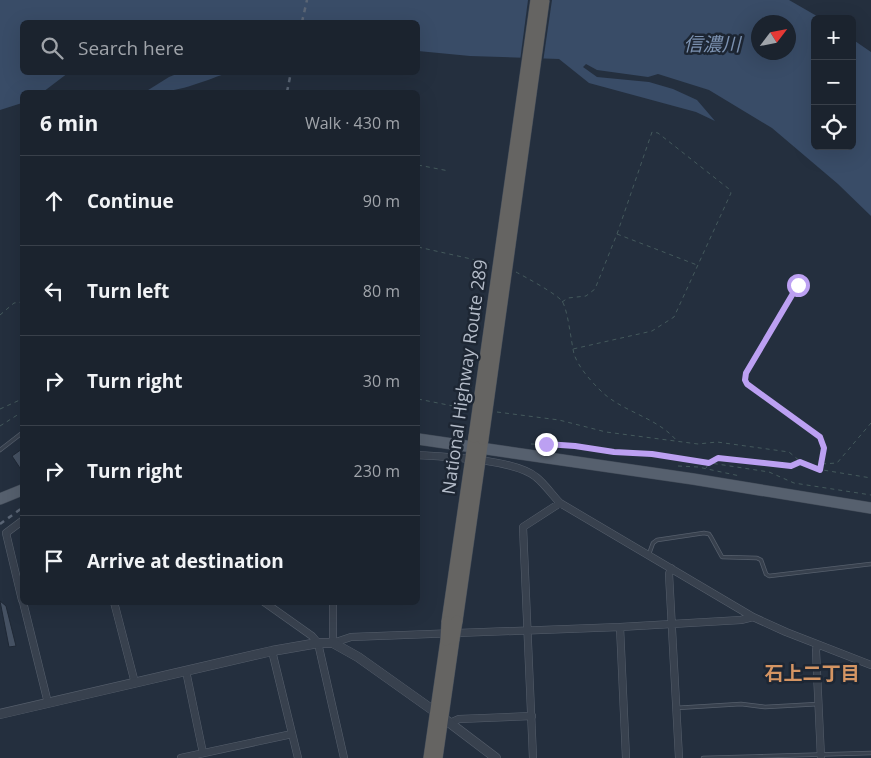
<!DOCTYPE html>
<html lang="en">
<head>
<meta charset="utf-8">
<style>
	:root { --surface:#1b232e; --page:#282f3a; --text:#f1f3f6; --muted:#a0a4aa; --line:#39404a }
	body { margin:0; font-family:"Open Sans","Noto Sans JP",sans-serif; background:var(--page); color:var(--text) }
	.controls { position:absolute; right:15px; top:15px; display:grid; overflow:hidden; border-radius:8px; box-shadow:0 5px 20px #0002 }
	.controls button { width:45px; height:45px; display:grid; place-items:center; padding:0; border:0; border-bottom:1px solid var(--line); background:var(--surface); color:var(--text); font:25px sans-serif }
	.compass { position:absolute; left:751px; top:15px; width:45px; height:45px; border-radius:50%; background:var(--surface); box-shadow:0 5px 20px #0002; rotate:58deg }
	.stop { position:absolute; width:15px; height:15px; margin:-11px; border:4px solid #bca0f2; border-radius:50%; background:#fff }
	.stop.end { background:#bca0f2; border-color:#fff; box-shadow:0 1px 5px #0008 }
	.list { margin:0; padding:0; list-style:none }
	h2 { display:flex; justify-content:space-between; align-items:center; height:65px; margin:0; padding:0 20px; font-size:21px }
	h2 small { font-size:16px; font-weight:400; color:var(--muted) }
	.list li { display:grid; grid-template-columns:32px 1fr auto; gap:15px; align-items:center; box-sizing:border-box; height:90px; padding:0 20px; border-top:1px solid var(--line) }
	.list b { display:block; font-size:19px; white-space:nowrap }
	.list em { font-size:16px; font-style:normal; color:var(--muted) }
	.icon { flex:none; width:28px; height:28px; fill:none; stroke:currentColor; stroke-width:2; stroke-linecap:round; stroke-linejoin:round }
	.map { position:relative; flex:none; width:871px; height:758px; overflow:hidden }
	.search { position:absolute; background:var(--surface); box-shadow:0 5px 20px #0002; left:20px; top:20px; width:400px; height:55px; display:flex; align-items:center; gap:12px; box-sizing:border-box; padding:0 18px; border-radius:8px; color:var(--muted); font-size:19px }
	.panel { position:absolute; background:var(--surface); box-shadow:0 5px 20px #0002; left:20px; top:90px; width:400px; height:515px; border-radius:8px }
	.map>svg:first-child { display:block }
</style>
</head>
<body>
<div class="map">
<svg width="871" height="758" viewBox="0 0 871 758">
	<rect width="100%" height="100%" fill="#242f3e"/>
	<path fill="#394c67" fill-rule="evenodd" d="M0 0H789L822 19H815V146H852V39L871 52V216L838 184 772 128 709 90 658 74 648 77 597 70 586 64 583 67 597 77 649 82 673 89 697 100 715 121 696 112 589 83 559 59 470 56 418 51V22H22V72L68 73 43 92H22V103L0 110ZM758 22H788V52H758Z
		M179 73V72L227 73C196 84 178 93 145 92L169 77Z"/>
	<path fill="#242f3e" d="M528 0H552L543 62 520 61Z"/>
	<path fill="#455162" stroke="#1f2835" d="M22 449V471L12 456Z
		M0 601 6 606 16 646 9 647Z"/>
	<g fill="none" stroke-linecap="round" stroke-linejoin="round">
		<g stroke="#565f6c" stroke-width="4.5">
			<path id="service" d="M0 450 22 433
				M649 554 653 543 657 540 704 533 709 534 711 537 722 557 757 558 761 560 766 574 769 576 871 564
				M676 708 741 704 765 707 819 704
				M703 758 871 753"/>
		</g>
		<g stroke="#565f6c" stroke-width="8">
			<path id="minor" d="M418 455C446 457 514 459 536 477 545 484 552 495 560 503L753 617 786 632 871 665
				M22 521 6 533 22 600
				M671 568 669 574 679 758
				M23 602 48 703
				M114 602 135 683
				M264 602 312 636 318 643 344 758
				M333 602V643L351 637 620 627 741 620 753 617
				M620 627 626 758
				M817 645 816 651 821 758
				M272 651 298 758
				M186 671 203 753
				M450 723 459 719 532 716
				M181 758 292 734
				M533 758 523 527 560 503"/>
		</g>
		<g stroke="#565f6c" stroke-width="10">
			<path id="tertiary" d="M0 714 272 651 318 643H333L358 657 434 711 496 758"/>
		</g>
		<g stroke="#414a57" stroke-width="12">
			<path id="primary" d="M418 439 693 479 871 508
				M0 499 22 490"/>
		</g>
		<g stroke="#434c59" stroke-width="12">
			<path id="trunk" d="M457 621 483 439
				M447 622 474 437
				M429 758 446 640
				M437 758 454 639"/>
		</g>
		<path stroke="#44595c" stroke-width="1" stroke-dasharray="4 4" stroke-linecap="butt" d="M418 165 449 171
			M617 234 697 265
			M418 247 489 263
			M516 272C527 278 555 293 562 301 568 310 571 341 574 354 578 366 589 379 598 388 620 412 656 416 677 441
			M798 285 746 373 745 380 747 384 820 437 824 448 820 469
			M562 302 568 298 586 296 595 289 617 234 652 132 658 133 729 189 731 193 674 317 652 331 573 349
			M0 315 14 303 22 302
			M418 399 468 409
			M0 409 22 399
			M497 412 559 420 606 432 698 444 717 442 789 452 801 462 817 469 871 478
			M0 426 22 412
			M531 444 575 446 614 452 652 454 769 472 794 483 871 495
			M822 464 837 463 871 423
			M678 466 698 467 740 476
			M706 468 709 463 718 458 791 465 800 462"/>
		<use href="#service" stroke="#38414e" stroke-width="3"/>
		<use href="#minor" stroke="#38414e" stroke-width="7"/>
		<use href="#tertiary" stroke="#38414e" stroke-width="9"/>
		<use href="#primary" stroke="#56606e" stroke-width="11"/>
		<use href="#trunk" stroke="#656462" stroke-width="11"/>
		<path stroke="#5a6575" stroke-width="2.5" stroke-dasharray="5 5" stroke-linecap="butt" d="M302 22 307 0
			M287 92 291 72
			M0 524 22 508"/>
		<g stroke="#434c59" stroke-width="12" stroke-linecap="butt">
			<path id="trunk-bridge" d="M474 437 536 0
				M483 439 544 0
				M454 639 457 621
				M446 640 447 622"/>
		</g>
		<use href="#trunk-bridge" stroke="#656462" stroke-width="11"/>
	</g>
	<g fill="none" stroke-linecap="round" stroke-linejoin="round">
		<path stroke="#bca0f2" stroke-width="6" d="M546 444 575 446 614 452 652 454 709 463 718 458 791 466 800 462 820 470 824 448 820 437 747 384 745 380 746 373 798 285"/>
	</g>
	<g text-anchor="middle" stroke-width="5" stroke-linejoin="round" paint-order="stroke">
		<g font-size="18" fill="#b4bcc9" stroke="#1d2633">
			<text transform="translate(465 377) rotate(-82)" y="6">National Highway Route 289</text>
		</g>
		<g font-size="19" font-style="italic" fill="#7c92b1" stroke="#1d2633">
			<text x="712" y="51">信濃川</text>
		</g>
		<g font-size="19" font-weight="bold" fill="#d59563" stroke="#1d2633">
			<text x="812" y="680">石上二丁目</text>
		</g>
	</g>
</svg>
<div class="controls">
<button>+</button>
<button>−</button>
<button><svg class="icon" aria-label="locate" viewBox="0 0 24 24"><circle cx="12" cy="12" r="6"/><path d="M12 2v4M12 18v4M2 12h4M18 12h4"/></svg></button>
</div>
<svg class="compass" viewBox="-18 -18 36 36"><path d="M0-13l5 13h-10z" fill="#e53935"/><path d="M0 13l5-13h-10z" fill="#a0a4aa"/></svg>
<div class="stop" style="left:798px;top:285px"></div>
<div class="stop end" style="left:546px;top:444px"></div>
<div class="search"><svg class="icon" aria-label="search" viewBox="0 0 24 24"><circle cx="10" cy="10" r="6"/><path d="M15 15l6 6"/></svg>Search here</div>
<section class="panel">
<h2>6 min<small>Walk · 430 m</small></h2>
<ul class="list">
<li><svg class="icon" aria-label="ahead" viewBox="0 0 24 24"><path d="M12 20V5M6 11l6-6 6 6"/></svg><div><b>Continue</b></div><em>90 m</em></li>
<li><svg class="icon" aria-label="left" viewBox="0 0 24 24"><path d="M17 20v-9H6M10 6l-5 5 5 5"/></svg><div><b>Turn left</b></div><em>80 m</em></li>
<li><svg class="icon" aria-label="right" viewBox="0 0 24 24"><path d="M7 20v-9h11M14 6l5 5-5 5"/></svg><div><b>Turn right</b></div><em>30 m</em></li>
<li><svg class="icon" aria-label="right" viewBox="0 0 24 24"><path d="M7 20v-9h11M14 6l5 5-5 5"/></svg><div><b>Turn right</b></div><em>230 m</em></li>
<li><svg class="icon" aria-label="arrive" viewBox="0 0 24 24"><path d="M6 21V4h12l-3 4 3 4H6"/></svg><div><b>Arrive at destination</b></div></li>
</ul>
</section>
</div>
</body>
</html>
